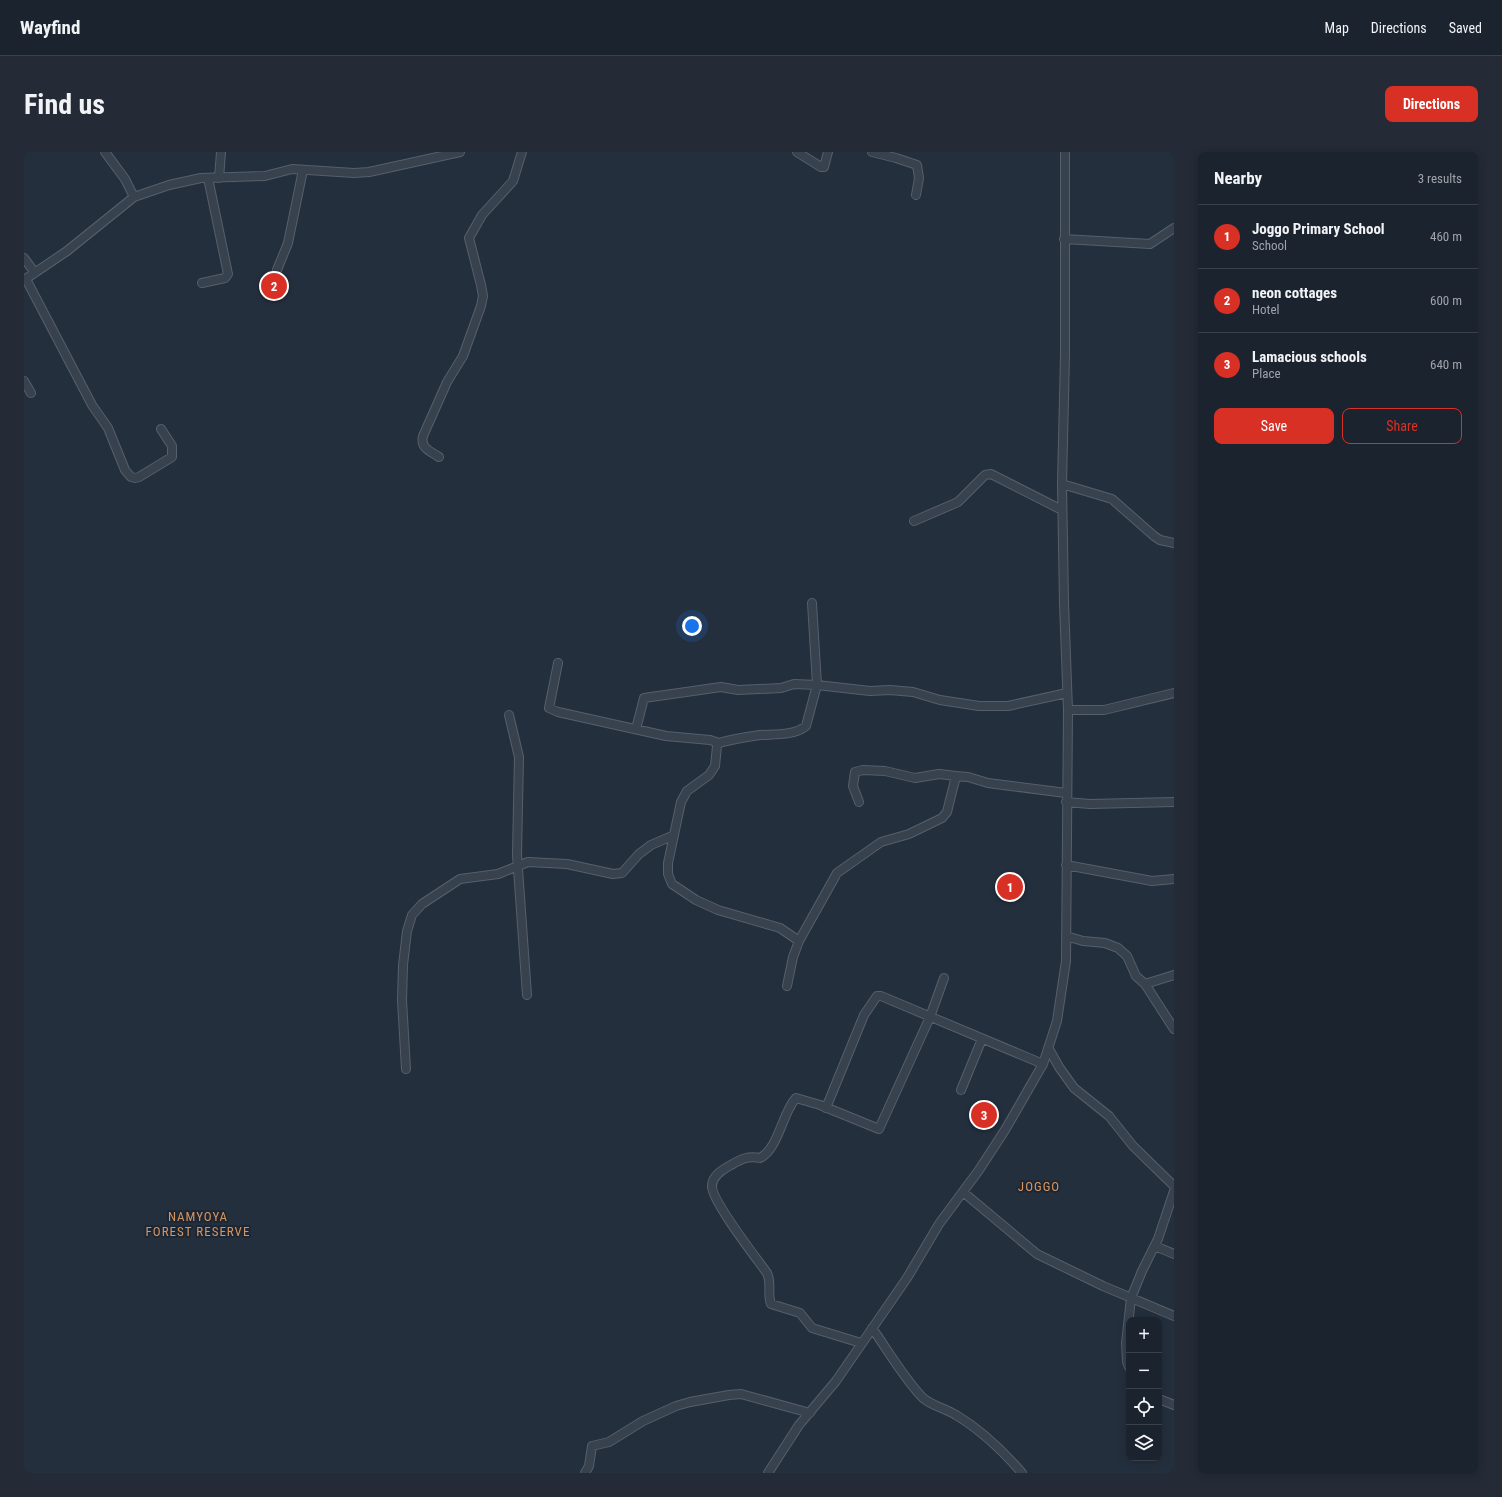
<!DOCTYPE html>
<html lang="en">
<head>
<meta charset="utf-8">
<style>
	:root { --surface:#1b232e; --page:#242b36; --text:#f1f3f6; --muted:#a0a4aa; --line:#39404a; --accent:#d93025 }
	body { margin:0; font-family:"Roboto Condensed",sans-serif; background:var(--page); color:var(--text) }
	.controls { position:absolute; right:12px; bottom:12px; display:grid; overflow:hidden; border-radius:8px; box-shadow:0 2px 10px #0003 }
	.controls button { width:36px; height:36px; display:grid; place-items:center; padding:0; border:0; border-bottom:1px solid var(--line); background:var(--surface); color:var(--text); font:20px sans-serif }
	.you { position:absolute; left:668px; top:474px; width:14px; height:14px; margin:-10px; border:3px solid #fff; border-radius:50%; background:#1a73e8; box-shadow:0 0 0 6px #1a73e833 }
	.badge { display:grid; place-items:center; width:26px; height:26px; border-radius:50%; background:var(--accent); color:#fff; font-size:13px; font-weight:700 }
	.pin { position:absolute; translate:-50% -50%; border:2px solid #fff; box-shadow:0 1px 4px #0006 }
	.list { margin:0; padding:0; list-style:none }
	h2 { display:flex; justify-content:space-between; align-items:center; height:52px; margin:0; padding:0 16px; font-size:17px }
	h2 small { font-size:13px; font-weight:400; color:var(--muted) }
	.list li { display:grid; grid-template-columns:26px 1fr auto; gap:12px; align-items:center; box-sizing:border-box; height:64px; padding:0 16px; border-top:1px solid var(--line) }
	.list b { display:block; font-size:15px; white-space:nowrap }
	.list p { margin:0; font-size:13px; white-space:nowrap; color:var(--muted) }
	.list em { font-size:13px; font-style:normal; color:var(--muted) }
	.actions { display:flex; gap:8px; padding:12px 16px }
	.actions a { flex:1; padding:9px 0; border:1px solid var(--accent); border-radius:8px; text-align:center; font-size:14px; color:var(--accent) }
	.actions .main { background:var(--accent); color:#fff }
	.icon { flex:none; width:22px; height:22px; fill:none; stroke:currentColor; stroke-width:2; stroke-linecap:round; stroke-linejoin:round }
	.map { position:relative; flex:none; width:1150px; height:1321px; overflow:hidden; border-radius:8px }
	header { display:flex; align-items:center; gap:24px; box-sizing:border-box; height:56px; padding:0 20px; background:var(--surface); border-bottom:1px solid var(--line) }
	header strong { font-size:19px }
	nav { display:flex; gap:22px; margin-inline-start:auto; font-size:14px }
	.intro { display:flex; align-items:center; justify-content:space-between; box-sizing:border-box; height:96px; padding:0 24px }
	h1 { margin:0; font-size:28px }
	.button { padding:10px 18px; border-radius:8px; background:var(--accent); color:#fff; font-size:14px; font-weight:700 }
	main { display:flex; gap:24px; padding:0 24px }
	aside { flex:1; background:var(--surface); border-radius:8px; box-shadow:0 2px 10px #0003 }
	.map>svg:first-child { display:block }
</style>
</head>
<body>
<header>
<strong>Wayfind</strong>
<nav><a>Map</a><a>Directions</a><a>Saved</a></nav>
</header>
<div class="intro"><h1>Find us</h1><a class="button">Directions</a></div>
<main>
<div class="map">
<svg width="1150" height="1321" viewBox="0 0 1150 1321">
	<rect width="100%" height="100%" fill="#242f3e"/>
	<g fill="none" stroke-linecap="round" stroke-linejoin="round">
		<g stroke="#565f6c" stroke-width="10">
			<path id="minor" d="M81 0 101 27 110 45
				M773 0 797 15H800L804 0
				M848 0 872 6 893 13 895 26 892 43
				M195 26 197 0
				M1040 87 1126 92 1150 76
				M0 106 11 121
				M253 118 264 91 279 18
				M2 127 68 253 84 276 101 318 107 325 111 326 115 325 148 305V294L137 277
				M0 128 43 99 110 45 145 33 177 26 241 24 268 17 330 21 345 20 436 0
				M178 131 201 126 204 122 184 26
				M0 229 7 241
				M415 305C406 299 396 296 399 284L423 230 439 204 457 154 459 144 457 133 445 86 458 63 489 29 498 0
				M1038 332 1088 347 1130 384 1136 388 1150 391
				M890 369 934 350 961 323 967 322 1038 358
				M534 511 525 556 534 560 642 584 686 588 695 591
				M1044 558H1080L1150 541
				M485 563 495 605 493 703 503 843
				M612 577 620 546 697 535 714 538 757 536 770 532 793 533 788 451
				M835 650 829 634 831 620 839 618 861 619 891 626 915 622 932 624
				M1042 650 1066 652 1150 650
				M1042 713 1128 729 1150 727
				M1042 784 1059 789 1081 791 1094 796 1103 804 1112 824 1121 832 1150 877
				M775 789 756 776 694 758 672 748 648 732 644 722V711L657 650 663 639 685 623 691 614 693 594 695 591C708 587 722 585 736 583 750 582 770 584 782 574L793 533 846 539 866 538 889 540 916 548 955 554H984L1043 541
				M1121 832 1150 823
				M763 834 769 805 775 789 813 721 857 690 885 682 918 666 923 660 932 624 944 625 964 631 1042 641
				M1025 897 1035 915 1050 936 1085 964 1109 994 1150 1034
				M382 917 378 848 379 813 383 779 388 763 398 752 436 727 474 722 504 710 543 712 589 722 598 721 615 702 627 693 648 684
				M937 938 958 887
				M802 956 840 863 853 844H857L1019 912
				M939 1040 1013 1102 1079 1134 1150 1164
				M1131 1094 1150 1102
				M848 1176C863 1197 881 1228 899 1246 908 1254 921 1256 932 1263 957 1278 979 1299 998 1321
				M837 1191 788 1176 776 1161 747 1152C743 1142 748 1131 743 1121 733 1107 687 1048 688 1034 688 1024 698 1018 705 1014 716 1008 723 1003 736 1006 755 996 758 961 772 946L796 953 855 977 906 865 920 826
				M1105 1215 1103 1210 1102 1191 1107 1146 1118 1119 1134 1087 1150 1039
				M1135 1247 1150 1253
				M561 1321 565 1314 568 1294 585 1290 619 1269 652 1254 666 1250 705 1243 717 1242 786 1261
				M744 1321 775 1273 812 1229 883 1126 915 1072 955 1018 981 978 1019 912 1033 869 1042 809 1044 558 1040 451 1038 332 1041 203V0"/>
		</g>
		<use href="#minor" stroke="#38414e" stroke-width="8"/>
	</g>
	<g text-anchor="middle" stroke-width="4" stroke-linejoin="round" paint-order="stroke">
		<g font-size="13" letter-spacing="1" fill="#d59563" stroke="#1d2633">
			<text x="1015" y="1039">JOGGO</text>
			<text x="174" y="1069">NAMYOYA<tspan x="174" dy="15">FOREST RESERVE</tspan></text>
		</g>
	</g>
</svg>
<div class="controls">
<button>+</button>
<button>−</button>
<button><svg class="icon" aria-label="locate" viewBox="0 0 24 24"><circle cx="12" cy="12" r="6"/><path d="M12 2v4M12 18v4M2 12h4M18 12h4"/></svg></button>
<button><svg class="icon" aria-label="layers" viewBox="0 0 24 24"><path d="M12 4l9 5-9 5-9-5zM3 14l9 5 9-5"/></svg></button>
</div>
<div class="you"></div>
<div class="pin badge" style="left:986px;top:735px">1</div>
<div class="pin badge" style="left:250px;top:134px">2</div>
<div class="pin badge" style="left:960px;top:963px">3</div>
</div>
<aside>
<h2>Nearby<small>3 results</small></h2>
<ul class="list">
<li><span class="badge">1</span><div><b>Joggo Primary School</b><p>School</p></div><em>460 m</em></li>
<li><span class="badge">2</span><div><b>neon cottages</b><p>Hotel</p></div><em>600 m</em></li>
<li><span class="badge">3</span><div><b>Lamacious schools</b><p>Place</p></div><em>640 m</em></li>
</ul>
<div class="actions"><a class="main">Save</a><a>Share</a></div>
</aside>
</main>
</body>
</html>
